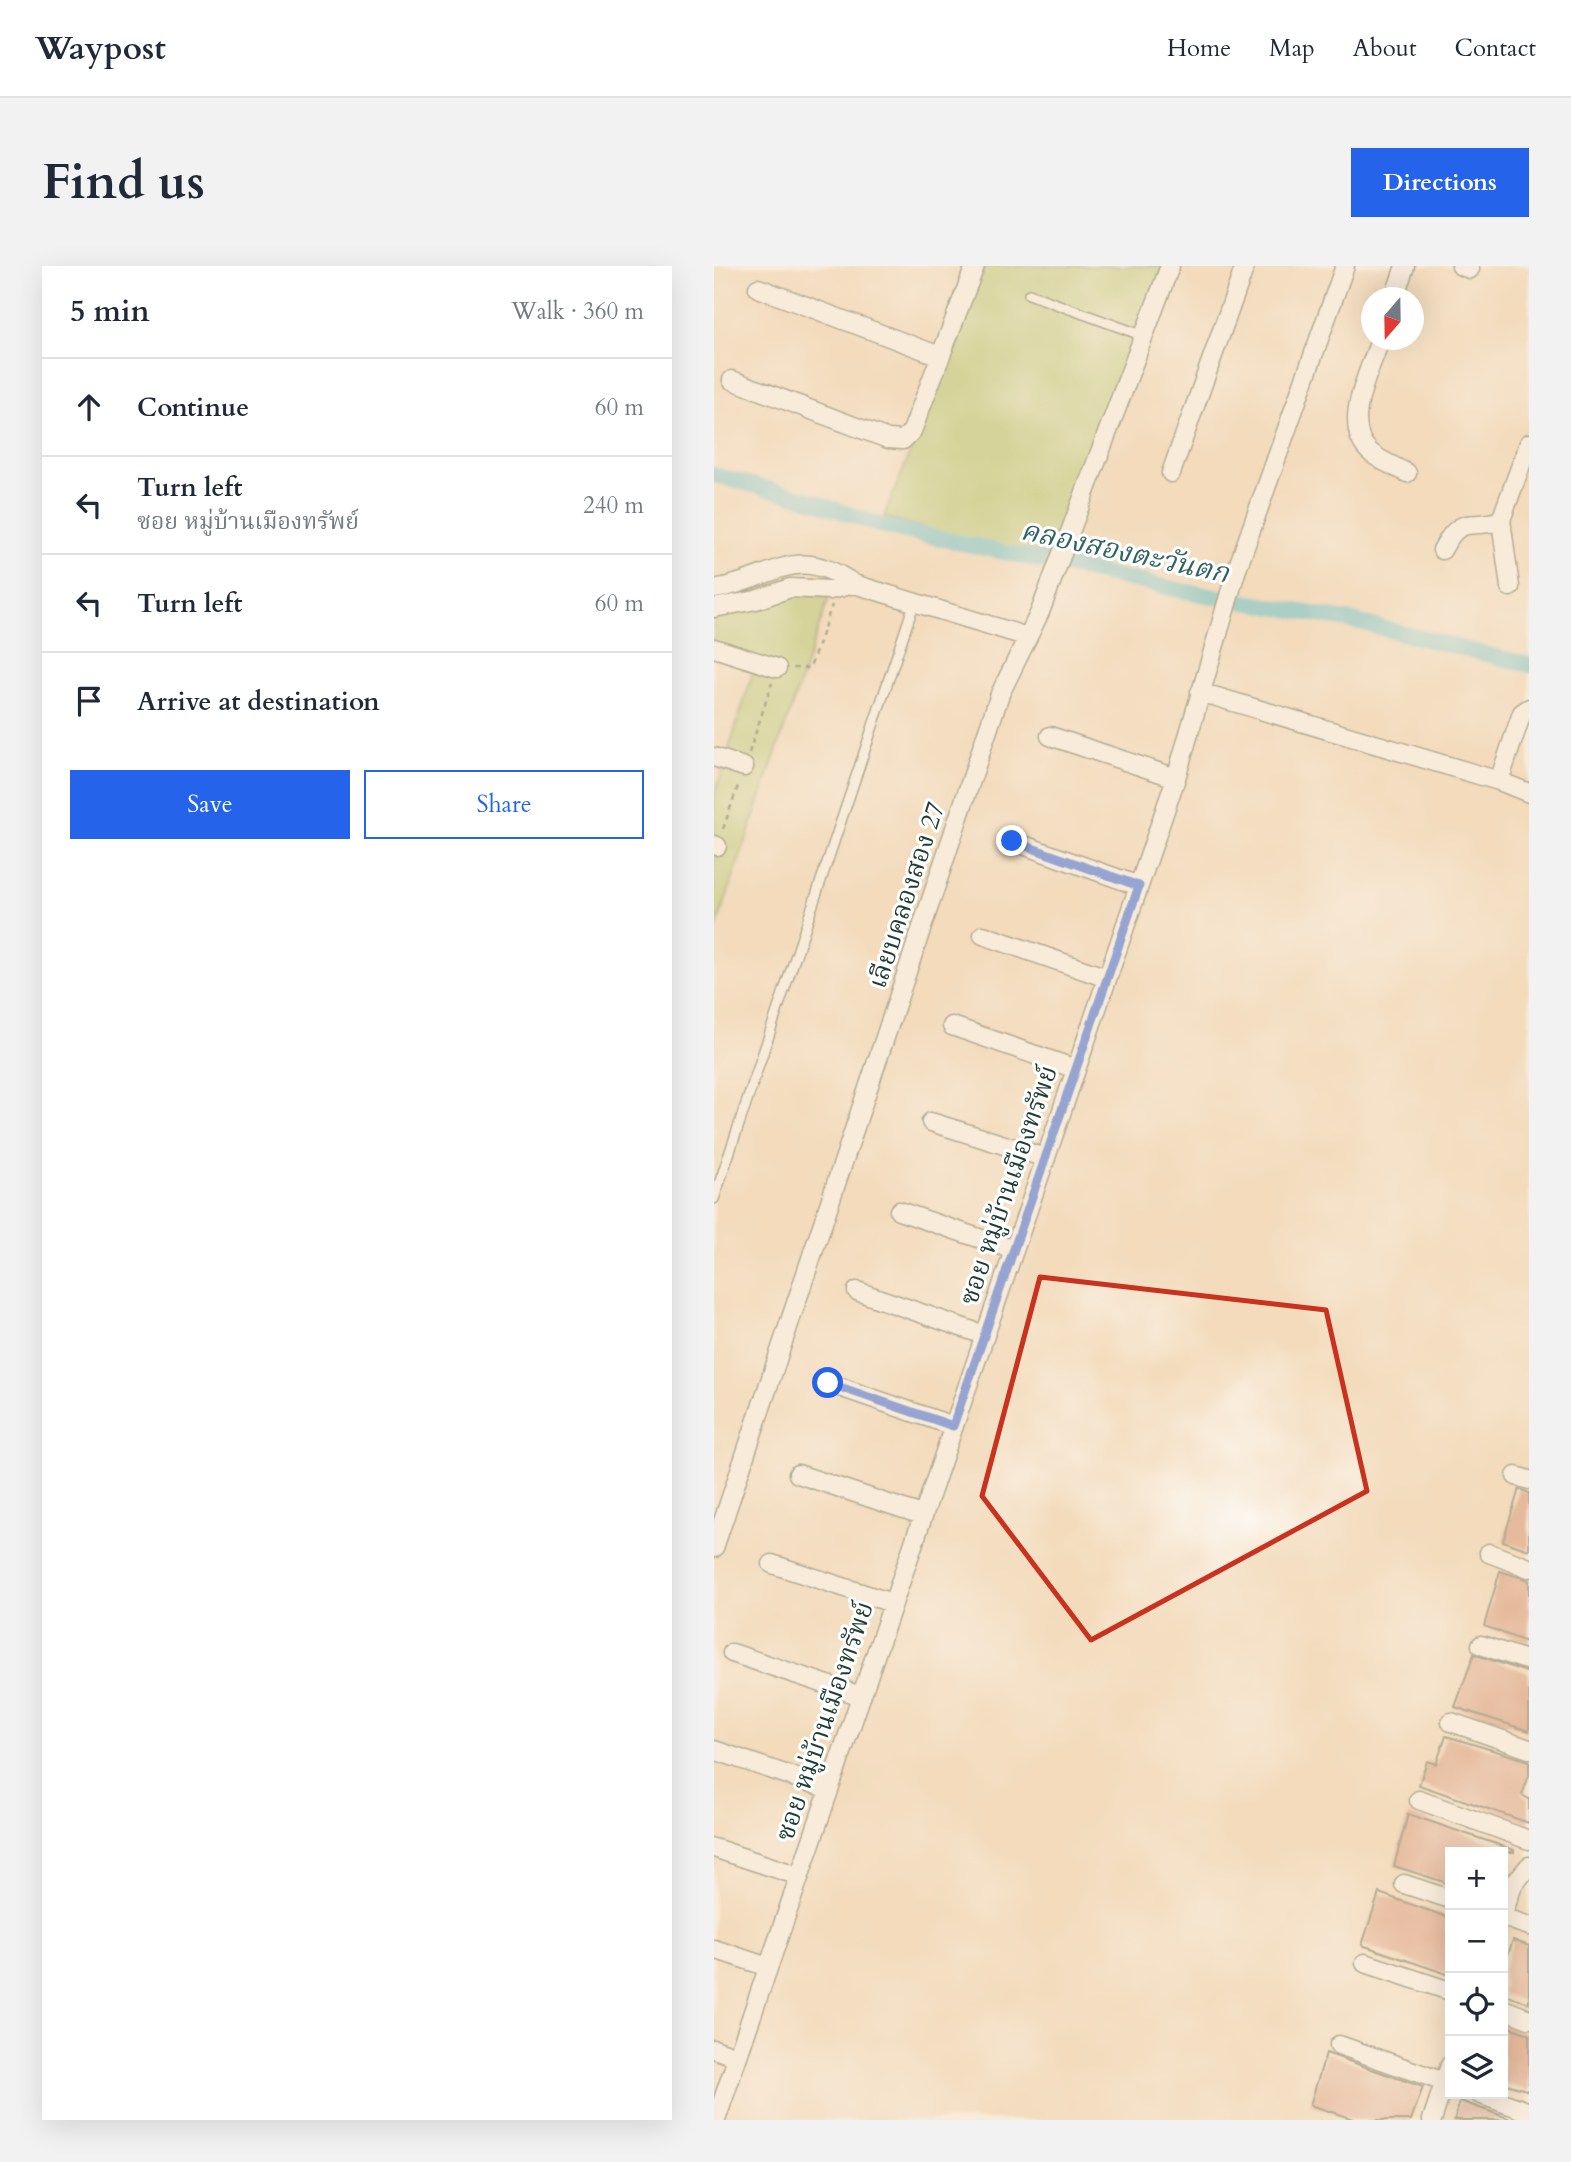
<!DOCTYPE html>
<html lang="en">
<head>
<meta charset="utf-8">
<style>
	:root { --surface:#fff; --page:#f2f2f3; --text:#1f2937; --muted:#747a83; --line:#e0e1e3; --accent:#2563eb }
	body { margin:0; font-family:Cardo,"Noto Serif Thai",serif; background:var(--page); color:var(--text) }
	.controls { position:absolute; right:21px; bottom:21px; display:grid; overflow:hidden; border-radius:0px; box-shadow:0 7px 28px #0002 }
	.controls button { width:63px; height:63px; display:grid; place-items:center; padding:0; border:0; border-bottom:2px solid var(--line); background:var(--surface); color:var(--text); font:35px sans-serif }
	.compass { position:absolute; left:647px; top:21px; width:63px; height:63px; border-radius:50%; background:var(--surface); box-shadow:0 7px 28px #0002; rotate:200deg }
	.stop { position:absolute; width:21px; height:21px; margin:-16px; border:5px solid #2563eb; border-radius:50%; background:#fff }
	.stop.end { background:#2563eb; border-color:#fff; box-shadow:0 2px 7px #0008 }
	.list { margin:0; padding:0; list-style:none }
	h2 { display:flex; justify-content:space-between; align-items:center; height:91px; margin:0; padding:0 28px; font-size:30px }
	h2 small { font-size:23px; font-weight:400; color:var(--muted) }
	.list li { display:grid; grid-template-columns:46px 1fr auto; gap:21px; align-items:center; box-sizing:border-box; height:98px; padding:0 28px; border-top:2px solid var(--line) }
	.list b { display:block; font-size:26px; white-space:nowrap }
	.list p { margin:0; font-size:23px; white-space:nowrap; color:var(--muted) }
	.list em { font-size:23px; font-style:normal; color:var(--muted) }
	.actions { display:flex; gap:14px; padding:21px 28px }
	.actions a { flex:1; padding:16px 0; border:2px solid var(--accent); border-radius:0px; text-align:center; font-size:24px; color:var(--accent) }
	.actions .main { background:var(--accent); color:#fff }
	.icon { flex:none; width:38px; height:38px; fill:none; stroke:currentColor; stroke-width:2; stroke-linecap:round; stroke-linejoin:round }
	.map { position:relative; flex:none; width:815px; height:1854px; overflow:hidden; border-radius:0px }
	header { display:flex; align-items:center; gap:42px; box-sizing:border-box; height:98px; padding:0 35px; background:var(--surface); border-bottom:2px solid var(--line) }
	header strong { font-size:33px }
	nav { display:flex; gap:38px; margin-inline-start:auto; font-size:24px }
	.intro { display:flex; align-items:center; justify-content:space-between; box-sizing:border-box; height:168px; padding:0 42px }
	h1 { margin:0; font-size:49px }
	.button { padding:18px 32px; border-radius:0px; background:var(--accent); color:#fff; font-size:24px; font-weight:700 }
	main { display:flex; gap:42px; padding:0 42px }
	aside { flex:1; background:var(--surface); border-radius:0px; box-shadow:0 7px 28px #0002 }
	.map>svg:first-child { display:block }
</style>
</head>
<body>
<header>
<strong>Waypost</strong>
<nav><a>Home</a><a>Map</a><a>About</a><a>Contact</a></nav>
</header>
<div class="intro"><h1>Find us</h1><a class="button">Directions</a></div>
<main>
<aside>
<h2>5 min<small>Walk · 360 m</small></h2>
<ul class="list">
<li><svg class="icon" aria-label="ahead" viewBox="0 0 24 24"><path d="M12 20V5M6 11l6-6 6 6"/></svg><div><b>Continue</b></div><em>60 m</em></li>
<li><svg class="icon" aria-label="left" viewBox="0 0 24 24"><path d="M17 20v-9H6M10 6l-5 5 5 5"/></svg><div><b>Turn left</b><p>ซอย หมู่บ้านเมืองทรัพย์</p></div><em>240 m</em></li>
<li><svg class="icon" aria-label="left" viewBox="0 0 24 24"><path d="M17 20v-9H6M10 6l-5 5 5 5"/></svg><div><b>Turn left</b></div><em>60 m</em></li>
<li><svg class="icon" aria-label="arrive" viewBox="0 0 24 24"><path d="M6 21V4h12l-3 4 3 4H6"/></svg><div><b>Arrive at destination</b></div></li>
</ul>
<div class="actions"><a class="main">Save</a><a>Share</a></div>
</aside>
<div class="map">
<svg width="815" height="1854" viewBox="0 0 815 1854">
	<rect width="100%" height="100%" fill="#fff"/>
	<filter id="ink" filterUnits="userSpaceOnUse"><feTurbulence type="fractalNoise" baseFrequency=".0143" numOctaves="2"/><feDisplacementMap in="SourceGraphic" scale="14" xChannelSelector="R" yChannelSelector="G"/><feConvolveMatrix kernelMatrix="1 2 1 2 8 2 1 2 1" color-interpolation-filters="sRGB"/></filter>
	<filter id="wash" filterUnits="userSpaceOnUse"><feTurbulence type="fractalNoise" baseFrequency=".00686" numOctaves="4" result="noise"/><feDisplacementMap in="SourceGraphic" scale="28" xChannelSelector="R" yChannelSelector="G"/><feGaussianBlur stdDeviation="1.57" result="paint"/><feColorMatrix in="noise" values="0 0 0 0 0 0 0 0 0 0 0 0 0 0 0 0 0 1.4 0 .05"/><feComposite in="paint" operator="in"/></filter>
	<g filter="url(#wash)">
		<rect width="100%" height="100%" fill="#f3dbbb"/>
		<path fill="#b2cb70" stroke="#688452" stroke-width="2" d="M272 0H448L347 299 170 251Z
			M78 327 115 331 0 668V531L39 406 32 392 0 378V344Z"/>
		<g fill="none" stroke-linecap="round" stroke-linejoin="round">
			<path stroke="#56c0d1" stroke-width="16" d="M0 209 90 232 168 260 470 325 644 356 815 399"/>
		</g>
		<g id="blocks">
			<path fill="#d79378" d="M805 1223 815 1227V1284L789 1275Z
				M786 1305 815 1314V1377L770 1360Z
				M760 1388 815 1407V1465L741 1441Z
				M732 1470 815 1495V1509L808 1529 815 1533V1557L705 1519 713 1495 722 1498Z
				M694 1548 800 1584V1586H736V1618L680 1600Z
				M665 1627 736 1652V1709L648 1679Z
				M799 1674 815 1680V1737L789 1728V1704Z
				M789 1759 815 1768V1825L789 1817Z
				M612 1787 709 1821 697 1854H642L596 1839Z
				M746 1835 794 1852 793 1854H740Z"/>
		</g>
	</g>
	<g filter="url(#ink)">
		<use href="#blocks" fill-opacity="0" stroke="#697463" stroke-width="2"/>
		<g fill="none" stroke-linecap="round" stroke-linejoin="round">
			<g stroke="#697463" stroke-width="12">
				<path id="service" d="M315 28 430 70
					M0 933 201 335"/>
			</g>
			<g stroke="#697463" stroke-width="21">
				<path id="minor" d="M747 0 756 3
					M44 22 226 90
					M680 32 691 0
					M666 74C656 105 626 159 656 186 666 195 682 201 693 207
					M18 114 174 173 189 174 198 165 261 0
					M457 207 531 0
					M787 254 796 321
					M728 284C748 246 756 265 787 254L815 177
					M0 323C60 314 79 276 140 318L314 371
					M0 342 42 334 76 322 116 324 140 318
					M0 382 63 402
					M486 426 785 515 815 527
					M336 470 462 512
					M0 491 30 501
					M785 515 808 447 815 442
					M298 575 425 620
					M0 579 3 580
					M269 669 393 712
					M238 760 362 803
					M217 856 332 892
					M185 945 300 984
					M143 1025 270 1069
					M114 1117 239 1160
					M84 1208 208 1249
					M802 1210 815 1214
					M0 1282 286 428 326 346 456 0
					M775 1287 815 1302
					M58 1298 178 1337
					M767 1379 815 1395
					M18 1387 147 1430
					M737 1456 815 1483
					M0 1484 115 1523
					M705 1534 815 1574
					M0 1582 85 1610
					M690 1618 736 1633
					M789 1648 799 1619 815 1600
					M789 1651 815 1660
					M0 1683 54 1701
					M651 1697 736 1725
					M789 1743 815 1753
					M625 1779 736 1818
					M0 1783 23 1791
					M765 1828 813 1845
					M2 1854 462 512 522 306 631 0
					M718 1854 736 1799"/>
			</g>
			<path stroke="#697463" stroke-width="2.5" stroke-dasharray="5 5" stroke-linecap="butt" d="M79 402H96L118 339
				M35 487 58 417
				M9 563 25 517"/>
			<use href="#service" stroke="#fff" stroke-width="9"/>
			<use href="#minor" stroke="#fff" stroke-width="18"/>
		</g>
	</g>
	<g fill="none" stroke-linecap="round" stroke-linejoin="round" filter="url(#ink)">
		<path stroke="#2563eb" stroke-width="9" d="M114 1117 239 1160 425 620 298 575"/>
	</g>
	<path d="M0 0H815V1854H0ZM326 1011 612 1044 653 1225 377 1374 268 1230Z" fill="#f3dbbb" fill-opacity=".55" fill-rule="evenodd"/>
	<path fill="none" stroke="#c8321e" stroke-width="5" stroke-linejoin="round" d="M326 1011 612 1044 653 1225 377 1374 268 1230Z"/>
	<g text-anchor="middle" stroke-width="6" stroke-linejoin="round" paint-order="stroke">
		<g font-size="26" fill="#1f3d34" stroke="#fff">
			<text transform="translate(192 629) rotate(-72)" y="9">เลียบคลองสอง 27</text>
			<text transform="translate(294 919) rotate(-71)" y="9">ซอย หมู่บ้านเมืองทรัพย์</text>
			<text transform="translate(110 1455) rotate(-71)" y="9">ซอย หมู่บ้านเมืองทรัพย์</text>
		</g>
		<g font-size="28" font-style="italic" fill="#306463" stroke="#fff">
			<text transform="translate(411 285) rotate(12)" y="10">คลองสองตะวันตก</text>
		</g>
	</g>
</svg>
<div class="controls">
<button>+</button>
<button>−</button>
<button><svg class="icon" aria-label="locate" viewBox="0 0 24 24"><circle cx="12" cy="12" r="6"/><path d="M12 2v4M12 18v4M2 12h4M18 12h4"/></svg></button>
<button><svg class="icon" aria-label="layers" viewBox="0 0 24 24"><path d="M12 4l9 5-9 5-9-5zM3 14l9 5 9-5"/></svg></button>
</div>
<svg class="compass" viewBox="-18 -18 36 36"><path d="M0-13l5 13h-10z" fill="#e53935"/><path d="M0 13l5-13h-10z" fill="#747a83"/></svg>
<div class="stop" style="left:114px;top:1117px"></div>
<div class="stop end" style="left:298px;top:575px"></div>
</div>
</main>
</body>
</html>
